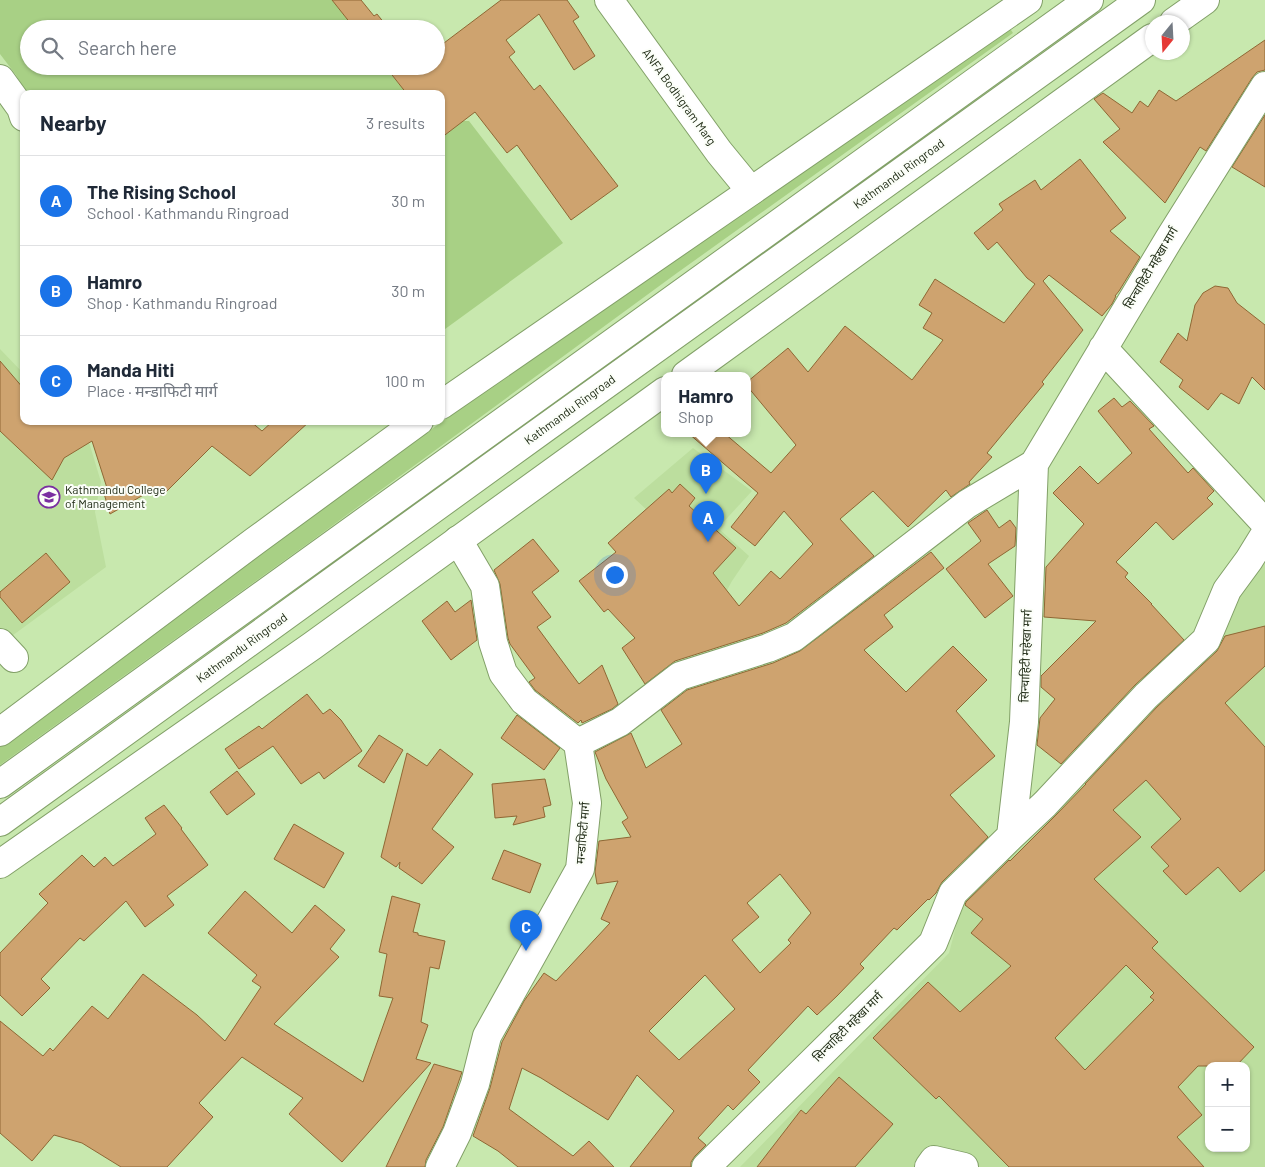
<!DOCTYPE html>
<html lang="en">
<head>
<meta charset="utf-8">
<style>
	:root { --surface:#fff; --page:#f6f6f7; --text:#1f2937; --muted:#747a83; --line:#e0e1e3; --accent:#1a73e8 }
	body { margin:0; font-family:Barlow,"Noto Sans Devanagari",sans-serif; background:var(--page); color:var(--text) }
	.controls { position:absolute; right:15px; bottom:15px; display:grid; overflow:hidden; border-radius:10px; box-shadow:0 1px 4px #0004 }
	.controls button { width:45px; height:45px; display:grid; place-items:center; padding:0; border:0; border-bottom:1px solid var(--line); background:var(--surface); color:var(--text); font:25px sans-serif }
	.compass { position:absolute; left:1145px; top:15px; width:45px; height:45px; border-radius:50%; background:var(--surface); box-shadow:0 1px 4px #0004; rotate:198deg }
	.you { position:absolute; left:614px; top:574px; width:18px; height:18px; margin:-12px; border:4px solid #fff; border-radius:50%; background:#1a73e8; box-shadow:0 0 0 8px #1a73e833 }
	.badge { display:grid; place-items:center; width:32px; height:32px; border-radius:50%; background:var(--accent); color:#fff; font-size:16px; font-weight:700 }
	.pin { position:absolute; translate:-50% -41px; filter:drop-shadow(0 1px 2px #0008) }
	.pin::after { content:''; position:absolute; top:26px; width:18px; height:15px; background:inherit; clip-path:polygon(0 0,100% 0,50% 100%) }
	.popup { position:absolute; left:661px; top:372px; width:90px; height:65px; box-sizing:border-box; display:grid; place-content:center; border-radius:10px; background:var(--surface); filter:drop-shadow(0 1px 4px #0005); font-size:16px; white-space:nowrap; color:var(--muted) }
	.popup b { font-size:19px; color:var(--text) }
	.popup::after { content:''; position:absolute; left:50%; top:100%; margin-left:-10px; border:10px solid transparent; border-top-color:var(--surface) }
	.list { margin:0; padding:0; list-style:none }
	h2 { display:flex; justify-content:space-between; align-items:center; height:65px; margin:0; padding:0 20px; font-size:21px }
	h2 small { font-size:16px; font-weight:400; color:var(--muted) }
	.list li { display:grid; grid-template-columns:32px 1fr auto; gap:15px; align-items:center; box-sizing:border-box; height:90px; padding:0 20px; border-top:1px solid var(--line) }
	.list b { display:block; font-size:19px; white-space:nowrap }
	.list p { margin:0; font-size:16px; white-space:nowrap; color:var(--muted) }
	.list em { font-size:16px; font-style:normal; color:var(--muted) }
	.icon { flex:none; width:28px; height:28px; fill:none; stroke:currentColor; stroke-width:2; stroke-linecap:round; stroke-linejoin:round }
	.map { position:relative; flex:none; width:1265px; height:1167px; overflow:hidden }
	.search { position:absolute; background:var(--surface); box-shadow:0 1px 4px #0004; left:20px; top:20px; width:425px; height:55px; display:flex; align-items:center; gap:12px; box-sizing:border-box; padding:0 18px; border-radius:28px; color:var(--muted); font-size:19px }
	.panel { position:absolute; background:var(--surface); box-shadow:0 1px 4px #0004; left:20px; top:90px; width:425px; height:335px; border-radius:10px }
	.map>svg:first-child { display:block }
</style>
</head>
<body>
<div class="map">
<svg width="1265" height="1167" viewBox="0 0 1265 1167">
	<rect width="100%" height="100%" fill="#c8e8ae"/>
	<path fill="#bcde9e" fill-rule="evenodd" d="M0 349 24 374V421L88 439 101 482 95 512 106 567 5 641 0 635Z
		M693 448 752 491 718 528 749 556 732 581 726 592 702 561 634 498Z
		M1265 544V1167H740L949 953 963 900 1194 672ZM1209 1066H1246V1148H1209Z"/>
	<path fill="#a8d085" d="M0 0H332L355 29H29V66H385L407 94H27L16 75 0 54Z
		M1009 27 1013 33 677 273 310 542 0 765V747L244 565 483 392Z
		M463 121H469L563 243 441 332V136L442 137Z"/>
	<path fill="#cea36f" stroke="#8f6734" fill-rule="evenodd" d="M332 0H361L374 16 377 14 389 29H355Z
		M501 0H567L579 17 573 21 595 56 574 70 539 14 506 40 515 52 509 57 534 90 540 85 618 186 571 220 517 145 507 153 475 112 441 138V94H407L385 66H436V49Z
		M1265 40V70L1257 72 1252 78 1206 151 1200 147 1165 203 1103 142 1120 129 1094 99 1103 93 1132 113 1140 101 1148 107 1159 90 1176 101Z
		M1265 115V187L1232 167Z
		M1080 159 1126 218 1110 231 1140 257 1119 291 1115 296H1116L1112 304 1102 316 1049 275 1043 281 1083 330 1042 382 1044 384 987 453 992 457 969 482 970 484 951 497 946 490 908 527 873 491 840 519 874 556 786 623 763 633 675 661 645 684 622 648 635 638 608 609 604 612 579 581 616 552 608 543 669 489 672 493 680 484 695 498 689 506 736 548 713 573 739 606 771 571 780 579 813 544 784 511 755 546 731 527 758 493 688 433H724L771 473 796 445 747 386V382L788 348 808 372 845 326 912 380 943 340 923 328 932 313 919 305 935 279 1004 323 1035 284 1027 278 997 242 988 250 974 233 1003 210 999 204 1035 180 1041 190Z
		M1215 286 1228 288 1237 303 1265 325V390L1252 377 1239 404 1221 393 1208 410 1179 387 1183 380 1160 362 1178 333 1187 341 1195 305 1203 293Z
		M0 361 24 389V421H250L262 431 273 421H310L250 476 212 446 162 496 154 489 110 514 103 490 107 488 92 441 64 458 52 480 0 431Z
		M1114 398 1122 407 1130 401 1154 426 1149 429 1188 473 1193 468 1214 491 1207 498 1213 504 1173 540 1156 522 1116 562 1128 573 1125 577 1152 604H1151L1184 640 1135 685 1061 764 1037 745 1040 718 1055 699 1041 687V676L1096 621 1044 617 1046 567 1084 524 1053 493 1080 466 1098 484 1132 453 1098 411Z
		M987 510 999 528 1010 520 1016 528 1015 546 988 564 1013 596 985 618 946 569 981 541 968 523Z
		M533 539 559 571 532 592 551 617 537 627 579 684 602 665 618 704 612 709 582 723 581 720 578 723 535 690 529 682 535 678 510 644 508 638 500 584 494 570Z
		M931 552 944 568 884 615 893 627 864 650 906 692 953 646 987 680 956 711 995 756 950 795 988 837 942 882 936 893 929 900 928 899 897 930 894 928 860 964 864 968 837 996 817 1015 808 1006 748 1070 760 1082 733 1110 728 1105 698 1138 706 1145 695 1156 691 1162V1167H630L674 1111 637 1075 608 1120 541 1078 522 1068 509 1109 573 1156 589 1141 614 1167H518L498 1151 473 1136 490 1088 502 1042 524 1001 544 973 556 981 610 923 601 919 618 881 597 884 595 872 599 841 631 837 622 822 628 818 606 779 595 752 631 733 646 768 682 744 661 710 687 690 773 663 800 651ZM780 874 811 913 788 940 791 943 760 973 732 940 759 917 747 903ZM705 975 735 1009 679 1060 649 1031Z
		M46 553 70 582 22 623 0 597V592Z
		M471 600 477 640 451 660 422 621 447 601 455 612Z
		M1265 626V666L1225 703 1265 747V870L1240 892 1218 867 1186 895 1163 871 1169 866 1151 847 1181 819 1146 780 1113 810 1141 837 1094 879 1158 942 1152 948 1254 1047 1236 1066H1198L1178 1087 1202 1115 1177 1137 1204 1167H1009L939 1096 936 1099 873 1038 928 982 960 1012 1011 966 971 933 983 919 965 905 966 902 1009 860 1010 861 1056 815 1086 784H1085L1157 707 1217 651 1225 636ZM1126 965 1154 993 1150 997 1154 1000 1085 1070 1055 1038Z
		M307 694 323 714 330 709 341 720 362 751 324 779 319 772 301 784 273 746 239 769 225 749 259 726 262 729Z
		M517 715 560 748 544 770 501 738Z
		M379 735 403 750 384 783 358 766Z
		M440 749 473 774 432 829 454 847 422 884 399 868 400 862 396 867 381 857 407 753 427 766Z
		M237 771 255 794 227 815 210 792Z
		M545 779 551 805 543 807 545 817 513 825 517 816 495 818 492 784Z
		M164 805 182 828 181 829 208 865 167 896 174 905 145 927 126 901 84 941 80 938 41 979 50 988 22 1016 0 995V953L48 903 39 894 82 855 94 867 105 857 113 866 156 834 145 818Z
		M294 824 344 853 324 888 274 859Z
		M504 850 541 864 530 893 492 879Z
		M245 891 292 933 315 905 345 930 330 949 339 957 274 1024 363 1082 393 998 379 996 387 954 379 952 392 896 420 904 413 932 418 933V935L445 941 439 969 430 967 421 1022 428 1025 416 1059 431 1063 342 1162 289 1114 303 1098 242 1057 199 1103 213 1117 167 1167H121L82 1143 54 1135 32 1161 0 1133V1021L43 1056 50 1048 53 1051 92 1006 108 1019 143 974 197 1015 225 1041 261 987 252 981 257 975 208 933Z
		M434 1064 462 1072 443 1127 426 1160 425 1167H386Z
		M839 1077 893 1124 855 1167H757L801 1110 806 1114Z"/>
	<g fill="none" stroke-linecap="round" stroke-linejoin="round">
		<g stroke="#82a068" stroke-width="30">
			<path id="minor" d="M609 0 719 152 751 191
				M0 79 21 108 24 117
				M1103 348 1265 523
				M0 643 14 658
				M578 743 620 722 680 676 768 648 794 637 967 504 1034 464
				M1011 836 1045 804 1146 696 1206 640 1227 590 1249 560 1265 534
				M440 1167 457 1133 475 1084 487 1036 580 869 587 803 578 743 524 701 503 673 493 642 485 586 458 540
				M706 1167 933 943 953 893 1011 836 1024 722 1034 464 1169 239 1265 86
				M929 1167 934 1160 964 1167"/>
		</g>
		<g stroke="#82a068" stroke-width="30">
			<path id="major" d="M1174 22 1205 0
				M686 375 1152 38
				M441 405 1028 0
				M0 732 255 541 419 421
				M0 864 312 646 665 391"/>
		</g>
		<g stroke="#82a068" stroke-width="30">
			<path id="highway" d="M0 784 1089 0
				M0 822 545 428 1141 0"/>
		</g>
		<use href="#minor" stroke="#fff" stroke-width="28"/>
		<use href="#major" stroke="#fff" stroke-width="28"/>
		<use href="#highway" stroke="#fff" stroke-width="28"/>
	</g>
	<defs>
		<g id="university-ring" transform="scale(1.125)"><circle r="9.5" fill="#fbfef8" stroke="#7a2fa1" stroke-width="1.5"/><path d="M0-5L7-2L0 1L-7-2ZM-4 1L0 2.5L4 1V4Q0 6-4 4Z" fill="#7a2fa1"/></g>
	</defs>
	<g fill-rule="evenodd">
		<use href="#university-ring" x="49" y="497"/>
	</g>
	<g text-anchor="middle" stroke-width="4" stroke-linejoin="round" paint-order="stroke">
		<g font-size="12" fill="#1b2711" stroke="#fbfef8">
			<text transform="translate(679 97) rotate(54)" y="4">ANFA Bodhigram Marg</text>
			<text transform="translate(899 174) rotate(-36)" y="4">Kathmandu Ringroad</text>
			<text transform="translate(1151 268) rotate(-59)" y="4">सिन्चाहिटी महेखा मार्ग</text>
			<text transform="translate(570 410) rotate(-36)" y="4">Kathmandu Ringroad</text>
			<text transform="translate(242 648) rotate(-36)" y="4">Kathmandu Ringroad</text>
			<text transform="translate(1026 656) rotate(-88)" y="4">सिन्चाहिटी महेखा मार्ग</text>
			<text transform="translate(583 833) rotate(-85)" y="4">मन्डाफिटी मार्ग</text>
			<text transform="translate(848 1027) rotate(-45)" y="4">सिन्चाहिटी महेखा मार्ग</text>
		</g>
		<g font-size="12" fill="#1b2711" stroke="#fbfef8" text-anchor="start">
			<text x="65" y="494">Kathmandu College<tspan x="65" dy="14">of Management</tspan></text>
		</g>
	</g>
</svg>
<div class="controls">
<button>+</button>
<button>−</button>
</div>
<svg class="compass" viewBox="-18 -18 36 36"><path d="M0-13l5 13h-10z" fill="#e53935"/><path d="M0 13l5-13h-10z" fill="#747a83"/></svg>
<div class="you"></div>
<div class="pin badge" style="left:708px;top:542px">A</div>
<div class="pin badge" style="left:706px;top:494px">B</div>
<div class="popup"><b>Hamro</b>Shop</div>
<div class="pin badge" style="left:526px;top:951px">C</div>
<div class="search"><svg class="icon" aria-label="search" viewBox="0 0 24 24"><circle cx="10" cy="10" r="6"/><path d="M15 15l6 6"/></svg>Search here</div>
<section class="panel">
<h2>Nearby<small>3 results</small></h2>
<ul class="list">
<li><span class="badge">A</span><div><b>The Rising School</b><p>School · Kathmandu Ringroad</p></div><em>30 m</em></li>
<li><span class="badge">B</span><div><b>Hamro</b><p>Shop · Kathmandu Ringroad</p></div><em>30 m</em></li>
<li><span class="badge">C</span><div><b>Manda Hiti</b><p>Place · मन्डाफिटी मार्ग</p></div><em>100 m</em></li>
</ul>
</section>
</div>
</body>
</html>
